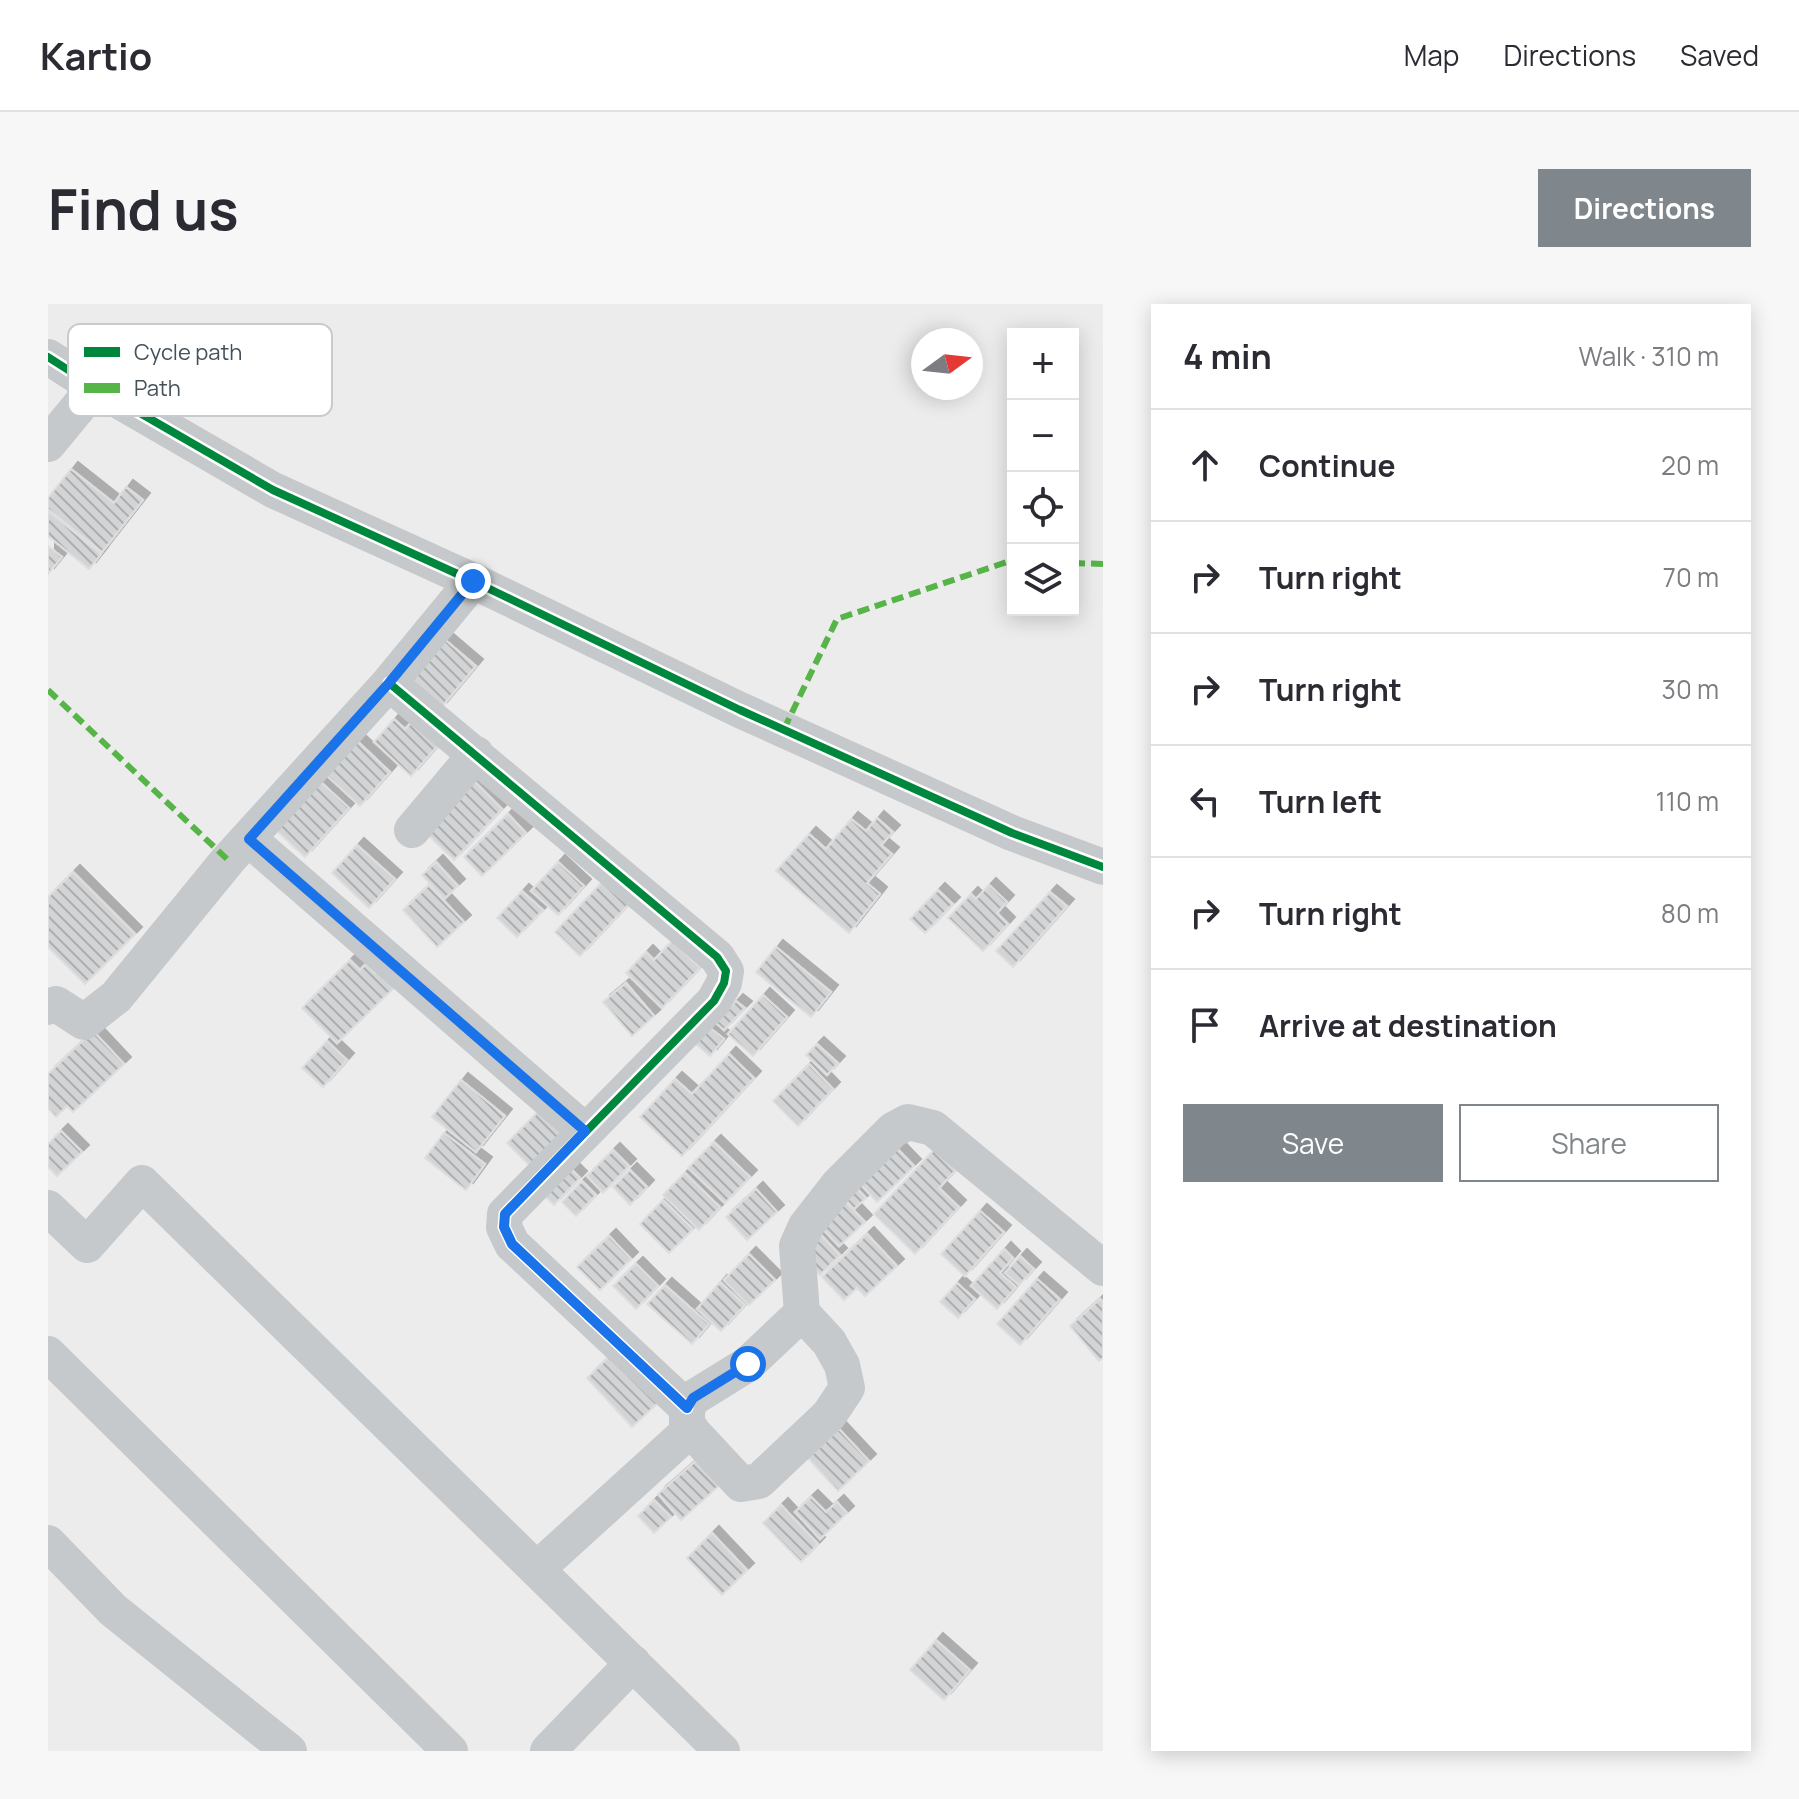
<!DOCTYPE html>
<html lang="en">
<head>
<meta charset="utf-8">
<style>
	:root { --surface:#fff; --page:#f7f7f7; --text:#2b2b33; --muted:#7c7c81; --line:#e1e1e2; --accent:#7f878c }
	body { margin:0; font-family:Manrope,sans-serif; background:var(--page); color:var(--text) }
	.controls { position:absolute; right:24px; top:24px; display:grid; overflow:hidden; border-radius:0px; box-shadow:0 4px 20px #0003 }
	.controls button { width:72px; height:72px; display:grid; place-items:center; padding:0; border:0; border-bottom:2px solid var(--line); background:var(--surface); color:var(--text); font:40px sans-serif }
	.compass { position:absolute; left:863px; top:24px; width:72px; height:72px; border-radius:50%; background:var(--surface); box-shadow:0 4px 20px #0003; rotate:75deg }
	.stop { position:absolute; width:24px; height:24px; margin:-18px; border:6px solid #1a73e8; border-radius:50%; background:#fff }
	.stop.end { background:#1a73e8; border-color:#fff; box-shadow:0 2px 8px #0008 }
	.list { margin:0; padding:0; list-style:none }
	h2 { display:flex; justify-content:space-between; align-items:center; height:104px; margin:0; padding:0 32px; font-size:34px }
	h2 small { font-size:26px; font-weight:400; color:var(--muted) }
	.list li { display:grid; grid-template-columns:52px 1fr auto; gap:24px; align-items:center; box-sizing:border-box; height:112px; padding:0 32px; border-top:2px solid var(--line) }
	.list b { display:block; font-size:30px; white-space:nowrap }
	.list em { font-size:26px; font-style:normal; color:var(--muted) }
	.actions { display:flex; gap:16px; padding:24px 32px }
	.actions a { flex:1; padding:18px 0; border:2px solid var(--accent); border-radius:0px; text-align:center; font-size:28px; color:var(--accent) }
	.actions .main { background:var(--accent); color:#fff }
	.icon { flex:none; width:44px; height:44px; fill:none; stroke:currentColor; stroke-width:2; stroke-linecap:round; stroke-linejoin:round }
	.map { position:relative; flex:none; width:1055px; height:1447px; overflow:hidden; border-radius:0px }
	header { display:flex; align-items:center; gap:48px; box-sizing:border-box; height:112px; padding:0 40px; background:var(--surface); border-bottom:2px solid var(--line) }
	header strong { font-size:38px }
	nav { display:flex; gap:44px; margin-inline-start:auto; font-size:28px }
	.intro { display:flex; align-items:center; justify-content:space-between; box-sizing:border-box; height:192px; padding:0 48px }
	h1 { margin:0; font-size:56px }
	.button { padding:20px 36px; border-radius:0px; background:var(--accent); color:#fff; font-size:28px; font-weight:700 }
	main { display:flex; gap:48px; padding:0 48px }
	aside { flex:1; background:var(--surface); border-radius:0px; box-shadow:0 4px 20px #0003 }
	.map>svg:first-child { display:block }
</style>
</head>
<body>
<header>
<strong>Kartio</strong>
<nav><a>Map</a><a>Directions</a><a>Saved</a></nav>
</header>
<div class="intro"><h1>Find us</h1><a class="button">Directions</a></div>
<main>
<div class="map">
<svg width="1055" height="1447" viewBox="0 0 1055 1447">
	<defs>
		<pattern id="building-back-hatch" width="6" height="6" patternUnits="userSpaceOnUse" patternTransform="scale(2)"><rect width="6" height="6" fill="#d3d4d5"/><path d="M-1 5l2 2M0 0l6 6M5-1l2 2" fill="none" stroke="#adaeb0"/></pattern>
		<filter id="shadow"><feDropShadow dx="7" dy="-7" stdDeviation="0" flood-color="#0004"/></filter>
	</defs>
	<rect width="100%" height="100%" fill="#edecec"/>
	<path fill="url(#building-back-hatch)" stroke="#dededf" stroke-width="2" filter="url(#shadow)" d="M23 165 66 199 78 183 95 196 54 248 0 205V194Z
		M0 207 53 250 41 265 0 232Z
		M0 242 14 253 0 270Z
		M395 334 428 362 392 405 358 377Z
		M346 415 357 425 367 415 392 439 363 472 326 438Z
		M305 433 342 468 312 502 274 467Z
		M264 470 301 504 257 553 220 519Z
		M425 476 454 505 406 556 376 527Z
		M460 510 478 529 434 572 416 553Z
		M829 514 845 528 833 541 844 550 819 579 832 590 801 629 728 567 761 530 778 545 803 515 818 527Z
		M309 541 347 575 321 604 284 569Z
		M388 558 410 582 396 595 374 571Z
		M510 558 536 582 510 611 483 587Z
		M25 568 87 630 37 680 0 643V593Z
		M556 576 581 600 532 652 507 628Z
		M381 581 416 618 389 643 355 606Z
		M941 581 959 598 949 609 960 620 935 647 900 614 923 590 928 595Z
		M890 586 905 600 877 629 862 615Z
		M474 587 495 606 469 633 449 614Z
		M1002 588 1019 602 965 663 948 647Z
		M624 637 652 664 614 704 578 669 598 648 606 656Z
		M728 643 783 688 763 713 708 668Z
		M302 656 312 666 318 660 327 669 336 660 353 677 289 739 254 704Z
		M578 679 606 712 584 732 555 698Z
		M715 691 739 713 705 752 680 730Z
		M688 697 697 704 676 726 668 719Z
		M652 716 676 735 662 752 638 732Z
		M45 727 76 760 25 808 19 802 8 813 0 804V770Z
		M279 737 299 756 275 783 254 764Z
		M769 740 790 759 779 771 758 751Z
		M681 750 706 774 634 852 592 813 627 775 644 790Z
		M761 760 785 785 750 822 725 797Z
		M413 776 457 812 428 848 384 813Z
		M493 805 517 829 483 863 459 839Z
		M13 827 34 848 9 872 0 863V840Z
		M396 829 437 860 418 886 377 854Z
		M841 836 866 862 829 898 805 872Z
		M666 838 702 873 677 899 640 864Z
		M565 846 581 862 555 889 539 872Z
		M886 846 908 866 891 884 911 903 867 950 826 910Z
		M512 854 532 874 506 901 486 881Z
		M582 866 599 883 582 901 565 883Z
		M637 869 672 903 651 926 615 891Z
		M534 877 548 891 528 912 514 898Z
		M803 878 818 894 806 905 791 889Z
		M708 885 729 908 699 936 678 913Z
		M793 893 817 918 791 942 767 917Z
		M615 896 645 925 621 949 592 920Z
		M932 907 956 928 917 972 893 950Z
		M819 930 849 962 817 992 809 984 796 996 774 973Z
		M773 931 792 951 772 971 753 950Z
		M561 932 583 955 552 986 529 963Z
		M956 945 965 954 952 969 968 983 949 1005 923 982Z
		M701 950 727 976 701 1001 676 976Z
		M972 952 986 965 971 981 957 969Z
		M588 960 610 982 588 1005 565 982Z
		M989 975 1012 995 972 1041 949 1020Z
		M672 978 697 1001 673 1027 649 1005Z
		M909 979 927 995 910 1014 892 998Z
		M617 981 661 1020 644 1040 599 1000Z
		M1052 995 1055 998V1054L1051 1057 1022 1022Z
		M566 1048 612 1097 584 1123 539 1074Z
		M791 1125 821 1157 790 1187 760 1154Z
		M650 1155 673 1180 633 1216 610 1190Z
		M763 1193 778 1208 789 1198 799 1209 772 1235 747 1208Z
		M606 1196 623 1213 606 1229 590 1212Z
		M733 1201 770 1240 753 1258 715 1219Z
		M664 1229 699 1266 674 1291 639 1254Z
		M888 1336 922 1366 896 1396 862 1366Z"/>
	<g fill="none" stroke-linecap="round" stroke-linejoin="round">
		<path stroke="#c6c9cb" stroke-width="36" d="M0 53 47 83 225 186 425 277 692 406 964 529 1055 563
			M0 140 47 83
			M341 379 669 653 678 667 676 679 666 697 457 910 456 923 464 940 639 1104
			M364 526 428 450
			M201 535 537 827
			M0 703 8 700 36 718 68 693 180 556 341 379 425 277
			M0 904 39 941 94 879 674 1447
			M754 1009 700 1060 645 1094 639 1104V1122L693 1180 711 1177 781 1111 799 1084 794 1061 781 1038 754 1009 749 942 758 922 790 881 845 826 860 818 885 824 1055 964
			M0 1050 402 1447
			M0 1239 65 1306 241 1447
			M489 1265 643 1125
			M500 1447 585 1359"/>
		<path stroke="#57b448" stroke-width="6" stroke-dasharray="12 6" stroke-linecap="butt" d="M1025 259 1055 260
			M0 386 180 556
			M736 425 789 315 965 256"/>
		<g stroke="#fff" stroke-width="13">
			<path id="cycleway" d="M0 53 47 83 225 186 425 277 692 406 964 529 1055 563
				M341 379 669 653 678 667 676 679 666 697 457 910 456 923 464 940 639 1104"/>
		</g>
		<use href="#cycleway" stroke="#00873e" stroke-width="8"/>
	</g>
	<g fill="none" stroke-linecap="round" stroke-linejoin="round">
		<path stroke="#1a73e8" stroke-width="10" d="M425 277 341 379 201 535 537 827 457 910 456 923 464 940 639 1104 645 1094 700 1060"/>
	</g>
	<rect x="20" y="20" width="264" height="92" rx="12" fill="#fff" stroke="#c7cbcd" stroke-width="2"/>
	<rect x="36" y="43" width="36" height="10" fill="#00873e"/>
	<rect x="36" y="79" width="36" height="10" fill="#57b448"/>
	<g font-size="22" fill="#445159">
		<text x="86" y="56">Cycle path</text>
		<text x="86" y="92">Path</text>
	</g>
</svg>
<div class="controls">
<button>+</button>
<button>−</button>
<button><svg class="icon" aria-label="locate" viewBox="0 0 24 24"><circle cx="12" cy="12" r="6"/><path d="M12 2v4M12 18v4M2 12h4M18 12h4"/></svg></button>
<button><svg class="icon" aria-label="layers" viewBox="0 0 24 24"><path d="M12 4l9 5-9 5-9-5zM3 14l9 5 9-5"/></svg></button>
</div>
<svg class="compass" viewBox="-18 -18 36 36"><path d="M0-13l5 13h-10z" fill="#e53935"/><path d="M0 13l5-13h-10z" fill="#7c7c81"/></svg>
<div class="stop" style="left:700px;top:1060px"></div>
<div class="stop end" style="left:425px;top:277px"></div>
</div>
<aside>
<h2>4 min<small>Walk · 310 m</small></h2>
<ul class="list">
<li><svg class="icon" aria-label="ahead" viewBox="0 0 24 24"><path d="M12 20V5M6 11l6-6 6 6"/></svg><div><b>Continue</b></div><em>20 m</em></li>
<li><svg class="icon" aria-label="right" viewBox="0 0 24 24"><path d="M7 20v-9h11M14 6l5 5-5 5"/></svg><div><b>Turn right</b></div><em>70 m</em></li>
<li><svg class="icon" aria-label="right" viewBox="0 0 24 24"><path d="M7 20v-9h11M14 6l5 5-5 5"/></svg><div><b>Turn right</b></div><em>30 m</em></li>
<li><svg class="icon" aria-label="left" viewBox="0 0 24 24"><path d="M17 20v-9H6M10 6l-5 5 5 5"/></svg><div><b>Turn left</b></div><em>110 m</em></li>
<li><svg class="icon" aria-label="right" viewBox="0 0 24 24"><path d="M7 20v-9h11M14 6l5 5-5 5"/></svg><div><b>Turn right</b></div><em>80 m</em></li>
<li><svg class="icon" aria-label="arrive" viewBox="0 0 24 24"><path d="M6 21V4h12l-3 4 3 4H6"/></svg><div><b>Arrive at destination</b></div></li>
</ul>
<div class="actions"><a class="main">Save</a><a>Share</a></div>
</aside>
</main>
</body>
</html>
